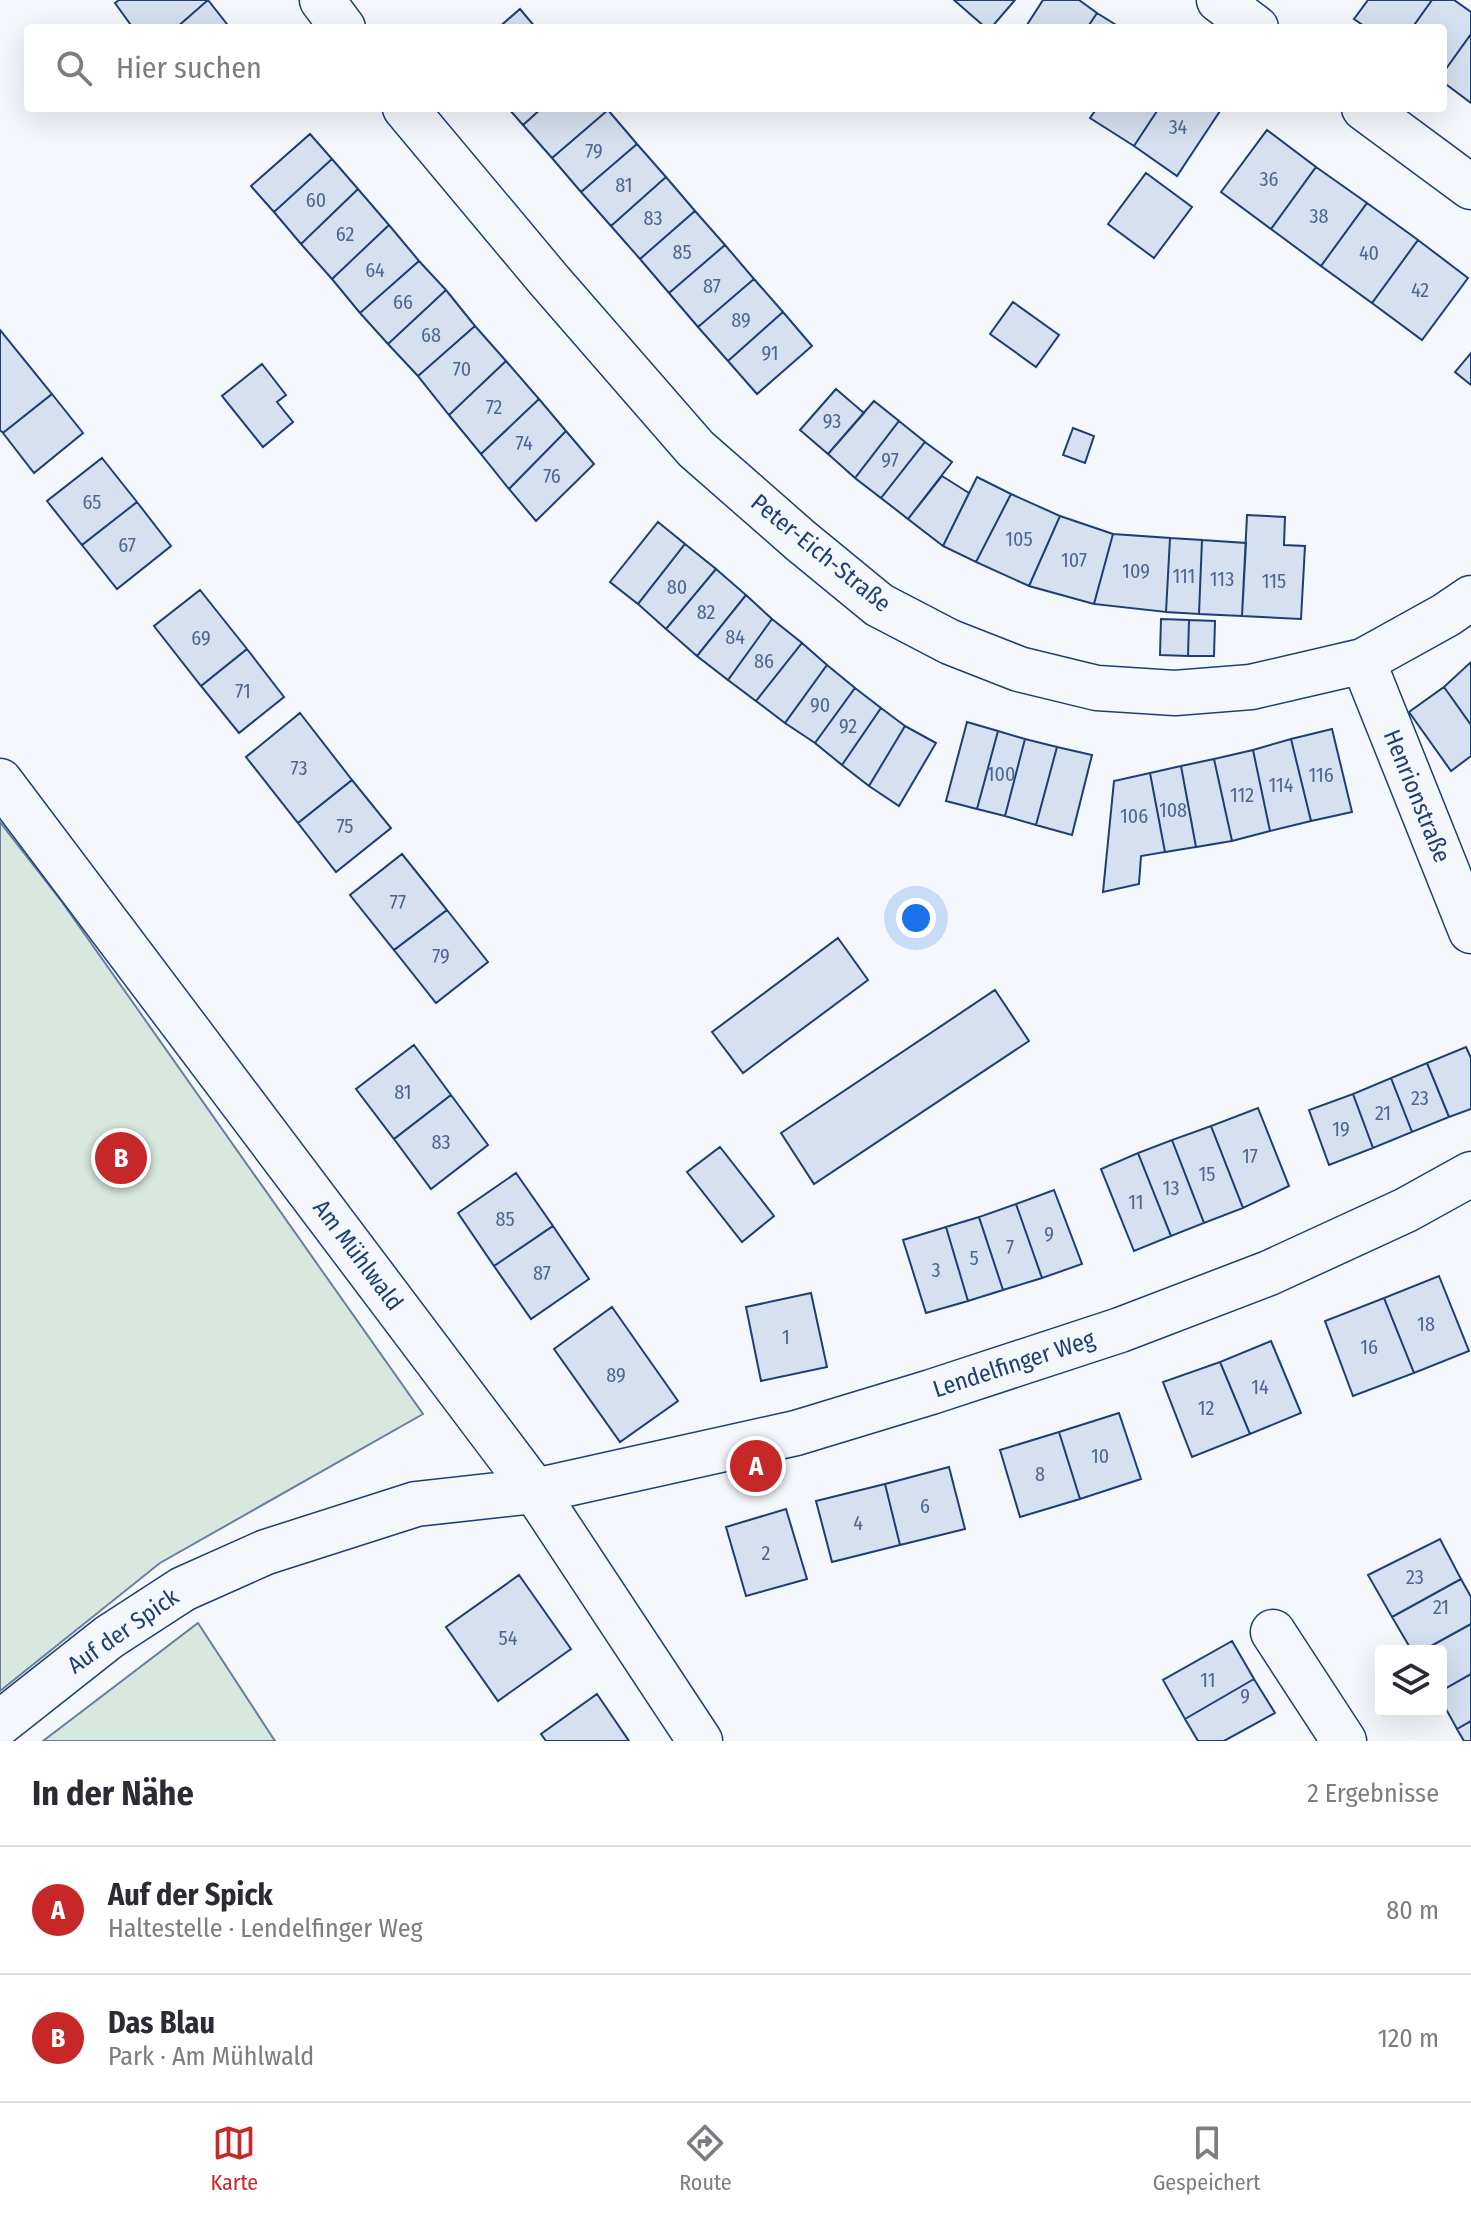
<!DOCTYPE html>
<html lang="de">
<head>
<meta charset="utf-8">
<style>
	:root { --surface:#fff; --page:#f7f7f7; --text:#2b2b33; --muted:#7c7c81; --line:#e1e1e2; --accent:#c62828 }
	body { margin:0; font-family:"Fira Sans Condensed",sans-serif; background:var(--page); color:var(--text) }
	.controls { position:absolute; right:24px; bottom:24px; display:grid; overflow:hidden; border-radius:8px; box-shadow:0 8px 32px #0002 }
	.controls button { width:72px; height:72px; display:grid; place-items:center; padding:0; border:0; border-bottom:2px solid var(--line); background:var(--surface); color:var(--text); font:40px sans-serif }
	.you { position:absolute; left:916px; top:918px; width:28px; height:28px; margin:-20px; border:6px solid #fff; border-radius:50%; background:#1a73e8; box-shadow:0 0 0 12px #1a73e833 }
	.badge { display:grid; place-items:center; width:52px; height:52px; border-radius:50%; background:var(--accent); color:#fff; font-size:26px; font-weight:700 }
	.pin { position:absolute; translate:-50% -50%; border:4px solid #fff; box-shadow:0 2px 8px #0006 }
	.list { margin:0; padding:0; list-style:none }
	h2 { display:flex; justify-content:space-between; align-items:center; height:104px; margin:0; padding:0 32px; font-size:34px }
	h2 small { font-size:26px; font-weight:400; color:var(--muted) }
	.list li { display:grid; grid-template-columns:52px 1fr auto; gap:24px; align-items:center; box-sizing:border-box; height:128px; padding:0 32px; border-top:2px solid var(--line) }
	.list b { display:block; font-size:30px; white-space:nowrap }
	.list p { margin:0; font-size:26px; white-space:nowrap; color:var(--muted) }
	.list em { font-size:26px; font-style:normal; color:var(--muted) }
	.icon { flex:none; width:44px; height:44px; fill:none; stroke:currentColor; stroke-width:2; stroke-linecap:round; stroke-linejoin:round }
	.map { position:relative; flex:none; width:1471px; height:1741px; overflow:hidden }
	.search { position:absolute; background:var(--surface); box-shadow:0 8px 32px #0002; left:24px; right:24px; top:24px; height:88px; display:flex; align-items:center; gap:20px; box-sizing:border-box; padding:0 28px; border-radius:8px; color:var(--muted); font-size:30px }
	.sheet { height:360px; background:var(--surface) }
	nav { display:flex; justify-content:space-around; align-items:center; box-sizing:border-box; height:112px; border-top:2px solid var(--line); background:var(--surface); font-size:22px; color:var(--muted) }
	nav a { display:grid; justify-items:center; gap:4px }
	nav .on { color:var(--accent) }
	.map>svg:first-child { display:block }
</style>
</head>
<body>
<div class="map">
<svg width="1471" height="1741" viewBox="0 0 1471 1741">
	<rect width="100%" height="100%" fill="#f4f7fb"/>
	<path fill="#d7e8df" stroke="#687fa3" stroke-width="2" d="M0 822 62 902 423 1414 160 1563 0 1691Z
		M198 1623 275 1741H43Z"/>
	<path fill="#d5e0f0" stroke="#1d3f73" stroke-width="2" d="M119 0H208L176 28H133L115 3Z
		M208 0 230 28H176Z
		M954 0H1015L991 28H986Z
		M1043 0H1079L1097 13 1087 28H1025Z
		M1368 0H1432L1412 28H1367L1354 19Z
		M1432 0H1454L1471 12V34L1443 73V28H1412Z
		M520 9 536 28H498Z
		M1097 13 1121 28H1087Z
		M1471 34V103L1443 82V73Z
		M508 108H542L523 125Z
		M542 108H606L608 110 552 158 523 125Z
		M1097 108H1159L1134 146 1090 118Z
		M1159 108H1222L1177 176 1134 146Z
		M608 110 637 144 581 192 552 158Z
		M1267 130 1316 167 1271 229 1221 192Z
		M310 134 332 159 274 212 251 186Z
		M637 144 666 177 611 226 581 192Z
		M332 159 358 189 301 244 274 212Z
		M1316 167 1367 203 1321 266 1271 229Z
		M1146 173 1192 207 1154 258 1108 224Z
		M666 177 695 211 640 259 611 226Z
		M358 189 389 225 332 279 301 244Z
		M1367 203 1418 240 1372 303 1321 266Z
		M695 211 725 245 669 293 640 259Z
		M389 225 419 261 360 313 332 279Z
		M1418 240 1468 278 1422 340 1372 303Z
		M725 245 754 279 698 327 669 293Z
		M419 261 446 290 388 344 360 313Z
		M754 279 783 312 728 361 698 327Z
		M446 290 475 326 418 376 388 344Z
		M1013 302 1059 335 1036 367 990 334Z
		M783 312 812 346 757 394 728 361Z
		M475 326 506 361 449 415 418 376Z
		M0 330 52 394 3 433 0 430Z
		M1471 353V385L1455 372Z
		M506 361 539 399 481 454 449 415Z
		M262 364 286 395 277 402 293 422 263 447 222 396Z
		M836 389 864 413 828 454 800 430Z
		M52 394 83 433 34 473 3 433Z
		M539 399 566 431 509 489 481 454Z
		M874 401 899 421 855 478 828 454Z
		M899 421 925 442 881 498 855 478Z
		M1073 428 1094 436 1085 463 1063 455Z
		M566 431 594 464 536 521 509 489Z
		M925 442 952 462 908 519 881 498Z
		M102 458 137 502 82 545 47 501Z
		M942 476 969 493 943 546 908 519Z
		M977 477 1011 494 976 562 943 546Z
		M1011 494 1060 516 1029 586 976 562Z
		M137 502 171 546 117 589 82 545Z
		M1247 515 1285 517 1284 545 1305 546 1301 619 1242 616Z
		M1060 516 1113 534 1094 604 1029 586Z
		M658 522 685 544 638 604 610 582Z
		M1113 534 1170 538 1166 612 1094 604Z
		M1170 538 1202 540 1199 614 1166 612Z
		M1202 540 1246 543 1242 616 1199 614Z
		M685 544 716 569 666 629 638 604Z
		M716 569 746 595 697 656 666 629Z
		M200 590 247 649 201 686 154 626Z
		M746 595 772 619 728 680 697 656Z
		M772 619 802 643 756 701 728 680Z
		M1161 619 1189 620 1188 656 1160 655Z
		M1189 620 1215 621 1214 656H1188Z
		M802 643 827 665 785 723 756 701Z
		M247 649 284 697 239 733 201 686Z
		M1471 662V725L1444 687Z
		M827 665 855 688 815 743 785 723Z
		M1444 687 1471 725V756L1451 771 1409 712Z
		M855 688 881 708 842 765 815 743Z
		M881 708 905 726 869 786 842 765Z
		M300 713 352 780 298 823 246 757Z
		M967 722 998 731 977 809 946 801Z
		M905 726 936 743 899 806 869 786Z
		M1332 729 1352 812 1311 821 1291 739Z
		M998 731 1025 739 1005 816 977 809Z
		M1025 739 1057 747 1036 825 1005 816Z
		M1291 739 1311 821 1270 831 1253 750Z
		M1057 747 1092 755 1072 835 1036 825Z
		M1253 750 1270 831 1232 841 1214 759Z
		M1214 759 1232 841 1196 847 1181 766Z
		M1181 766 1196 847 1165 852 1150 773Z
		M1150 773 1165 852 1141 856 1139 884 1103 892 1114 781Z
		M352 780 391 828 336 872 298 823Z
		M402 854 447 910 394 950 350 895Z
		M447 910 488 962 436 1003 394 950Z
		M838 938 868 980 743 1073 712 1032Z
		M995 990 1029 1041 814 1184 781 1133Z
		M414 1045 451 1095 394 1139 356 1089Z
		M1466 1047 1471 1058V1109L1449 1117 1427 1063Z
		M1427 1063 1449 1117 1412 1132 1391 1078Z
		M1391 1078 1412 1132 1373 1148 1353 1094Z
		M1353 1094 1373 1148 1329 1165 1309 1110Z
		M451 1095 488 1145 431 1189 394 1139Z
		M1258 1108 1289 1186 1243 1208 1211 1126Z
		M1211 1126 1243 1208 1204 1223 1172 1140Z
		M1172 1140 1204 1223 1171 1236 1138 1153Z
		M720 1147 774 1216 742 1242 687 1172Z
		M1138 1153 1171 1236 1134 1251 1101 1169Z
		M516 1173 553 1226 494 1266 458 1213Z
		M1054 1190 1082 1264 1042 1278 1016 1204Z
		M1016 1204 1042 1278 1003 1290 979 1217Z
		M979 1217 1003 1290 968 1301 946 1227Z
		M553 1226 589 1279 531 1319 494 1266Z
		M946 1227 968 1301 926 1313 903 1240Z
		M1439 1276 1469 1351 1414 1373 1384 1298Z
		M811 1293 827 1367 761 1381 746 1307Z
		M1384 1298 1414 1373 1353 1396 1325 1321Z
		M612 1307 678 1401 620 1442 554 1349Z
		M1271 1341 1301 1413 1250 1434 1220 1362Z
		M1220 1362 1250 1434 1192 1457 1163 1382Z
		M1119 1413 1141 1479 1080 1499 1059 1432Z
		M1059 1432 1080 1499 1020 1517 1000 1450Z
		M949 1467 965 1529 900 1545 885 1484Z
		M885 1484 900 1545 832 1562 816 1501Z
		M786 1509 807 1579 746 1596 726 1527Z
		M1440 1539 1461 1579 1392 1617 1368 1575Z
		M519 1575 571 1649 498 1701 446 1627Z
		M1461 1579 1471 1597V1624L1422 1651H1412L1392 1617Z
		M1471 1624V1674L1441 1691V1651H1422Z
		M1232 1641 1254 1679 1185 1719 1163 1680Z
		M1471 1674V1721L1457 1729 1441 1700V1691Z
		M1254 1679 1275 1713 1224 1741H1198L1185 1719Z
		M597 1694 629 1741H546L541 1734Z
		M1471 1721V1741H1464L1457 1729Z"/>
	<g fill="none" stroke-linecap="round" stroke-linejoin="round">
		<g stroke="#1d3f73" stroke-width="47">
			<path id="minor" d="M322 0 343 28
				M1219 0 1256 28
				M405 108 548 279 696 449 801 541 879 605 950 642 1019 669 1097 688 1175 693 1251 687 1363 661 1446 615 1471 598
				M1364 108 1471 187
				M1363 661 1471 931
				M0 781 535 1491 700 1741
				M1273 1632 1344 1741
				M0 1723 109 1637 183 1589 266 1552 416 1504 535 1491 796 1433 931 1392 1120 1330 1269 1273 1406 1210 1471 1174"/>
		</g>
		<use href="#minor" stroke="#f4f7fb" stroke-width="44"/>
	</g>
	<g text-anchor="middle" stroke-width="6" stroke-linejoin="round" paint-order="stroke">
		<g font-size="20" fill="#4b6792">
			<text x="1178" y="134">34</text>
			<text x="594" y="158">79</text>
			<text x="1269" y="186">36</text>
			<text x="624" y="192">81</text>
			<text x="316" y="207">60</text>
			<text x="1319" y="223">38</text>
			<text x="653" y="225">83</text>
			<text x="345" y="241">62</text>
			<text x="682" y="259">85</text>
			<text x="1369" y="260">40</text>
			<text x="375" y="277">64</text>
			<text x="712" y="293">87</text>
			<text x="1420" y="297">42</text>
			<text x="403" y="309">66</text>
			<text x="741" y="327">89</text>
			<text x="431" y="342">68</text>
			<text x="770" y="360">91</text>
			<text x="462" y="376">70</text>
			<text x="494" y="414">72</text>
			<text x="832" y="428">93</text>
			<text x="524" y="450">74</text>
			<text x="890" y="467">97</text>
			<text x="552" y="483">76</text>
			<text x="92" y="509">65</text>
			<text x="1019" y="546">105</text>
			<text x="127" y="552">67</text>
			<text x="1074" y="567">107</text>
			<text x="1136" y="578">109</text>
			<text x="1184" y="583">111</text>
			<text x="1222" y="586">113</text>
			<text x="1274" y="588">115</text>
			<text x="677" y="594">80</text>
			<text x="706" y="619">82</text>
			<text x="735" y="644">84</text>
			<text x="201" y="645">69</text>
			<text x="764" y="668">86</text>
			<text x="243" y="698">71</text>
			<text x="820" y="712">90</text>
			<text x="848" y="733">92</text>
			<text x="299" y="775">73</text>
			<text x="1001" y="781">100</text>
			<text x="1321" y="782">116</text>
			<text x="1281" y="792">114</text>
			<text x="1242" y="802">112</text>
			<text x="1173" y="817">108</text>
			<text x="1134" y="823">106</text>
			<text x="345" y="833">75</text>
			<text x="398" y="909">77</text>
			<text x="441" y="963">79</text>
			<text x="403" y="1099">81</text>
			<text x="1420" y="1105">23</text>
			<text x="1383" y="1120">21</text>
			<text x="1341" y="1136">19</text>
			<text x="441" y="1149">83</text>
			<text x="1250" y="1163">17</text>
			<text x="1207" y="1181">15</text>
			<text x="1171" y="1195">13</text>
			<text x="1136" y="1209">11</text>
			<text x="505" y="1226">85</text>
			<text x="1049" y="1241">9</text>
			<text x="1010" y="1254">7</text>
			<text x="974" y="1265">5</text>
			<text x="936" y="1277">3</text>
			<text x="542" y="1280">87</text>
			<text x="1426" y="1331">18</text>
			<text x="786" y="1344">1</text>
			<text x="1369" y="1354">16</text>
			<text x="616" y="1382">89</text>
			<text x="1260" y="1394">14</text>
			<text x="1206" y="1415">12</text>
			<text x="1100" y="1463">10</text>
			<text x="1040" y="1481">8</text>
			<text x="925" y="1513">6</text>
			<text x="858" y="1530">4</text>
			<text x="766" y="1560">2</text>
			<text x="1415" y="1584">23</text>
			<text x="1441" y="1614">21</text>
			<text x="508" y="1645">54</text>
			<text x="1208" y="1687">11</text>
			<text x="1245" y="1703">9</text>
		</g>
		<g font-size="24" fill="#1d3f73" stroke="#f4f7fb">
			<text transform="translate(821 553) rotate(39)" y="8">Peter-Eich-Straße</text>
			<text transform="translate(1417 796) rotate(68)" y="8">Henrionstraße</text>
			<text transform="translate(358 1255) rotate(53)" y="8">Am Mühlwald</text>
			<text transform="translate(1014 1364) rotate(-18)" y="8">Lendelfinger Weg</text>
			<text transform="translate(123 1631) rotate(-35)" y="8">Auf der Spick</text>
		</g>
	</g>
</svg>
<div class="controls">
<button><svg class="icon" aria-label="layers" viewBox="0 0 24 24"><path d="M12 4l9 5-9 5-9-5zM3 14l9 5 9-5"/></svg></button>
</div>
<div class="you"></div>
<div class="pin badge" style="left:756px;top:1466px">A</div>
<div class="pin badge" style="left:121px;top:1158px">B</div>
<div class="search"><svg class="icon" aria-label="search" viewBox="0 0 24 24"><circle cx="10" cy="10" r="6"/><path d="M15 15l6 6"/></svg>Hier suchen</div>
</div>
<section class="sheet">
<h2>In der Nähe<small>2 Ergebnisse</small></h2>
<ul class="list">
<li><span class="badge">A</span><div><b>Auf der Spick</b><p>Haltestelle · Lendelfinger Weg</p></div><em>80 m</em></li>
<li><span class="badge">B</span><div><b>Das Blau</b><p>Park · Am Mühlwald</p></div><em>120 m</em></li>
</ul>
</section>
<nav>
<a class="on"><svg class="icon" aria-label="map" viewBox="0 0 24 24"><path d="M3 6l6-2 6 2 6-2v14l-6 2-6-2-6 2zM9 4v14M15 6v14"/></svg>Karte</a>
<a><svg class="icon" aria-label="directions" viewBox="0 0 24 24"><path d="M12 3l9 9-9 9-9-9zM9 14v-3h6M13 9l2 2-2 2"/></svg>Route</a>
<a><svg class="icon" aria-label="saved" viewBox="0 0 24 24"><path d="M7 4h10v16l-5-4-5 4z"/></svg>Gespeichert</a>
</nav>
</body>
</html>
